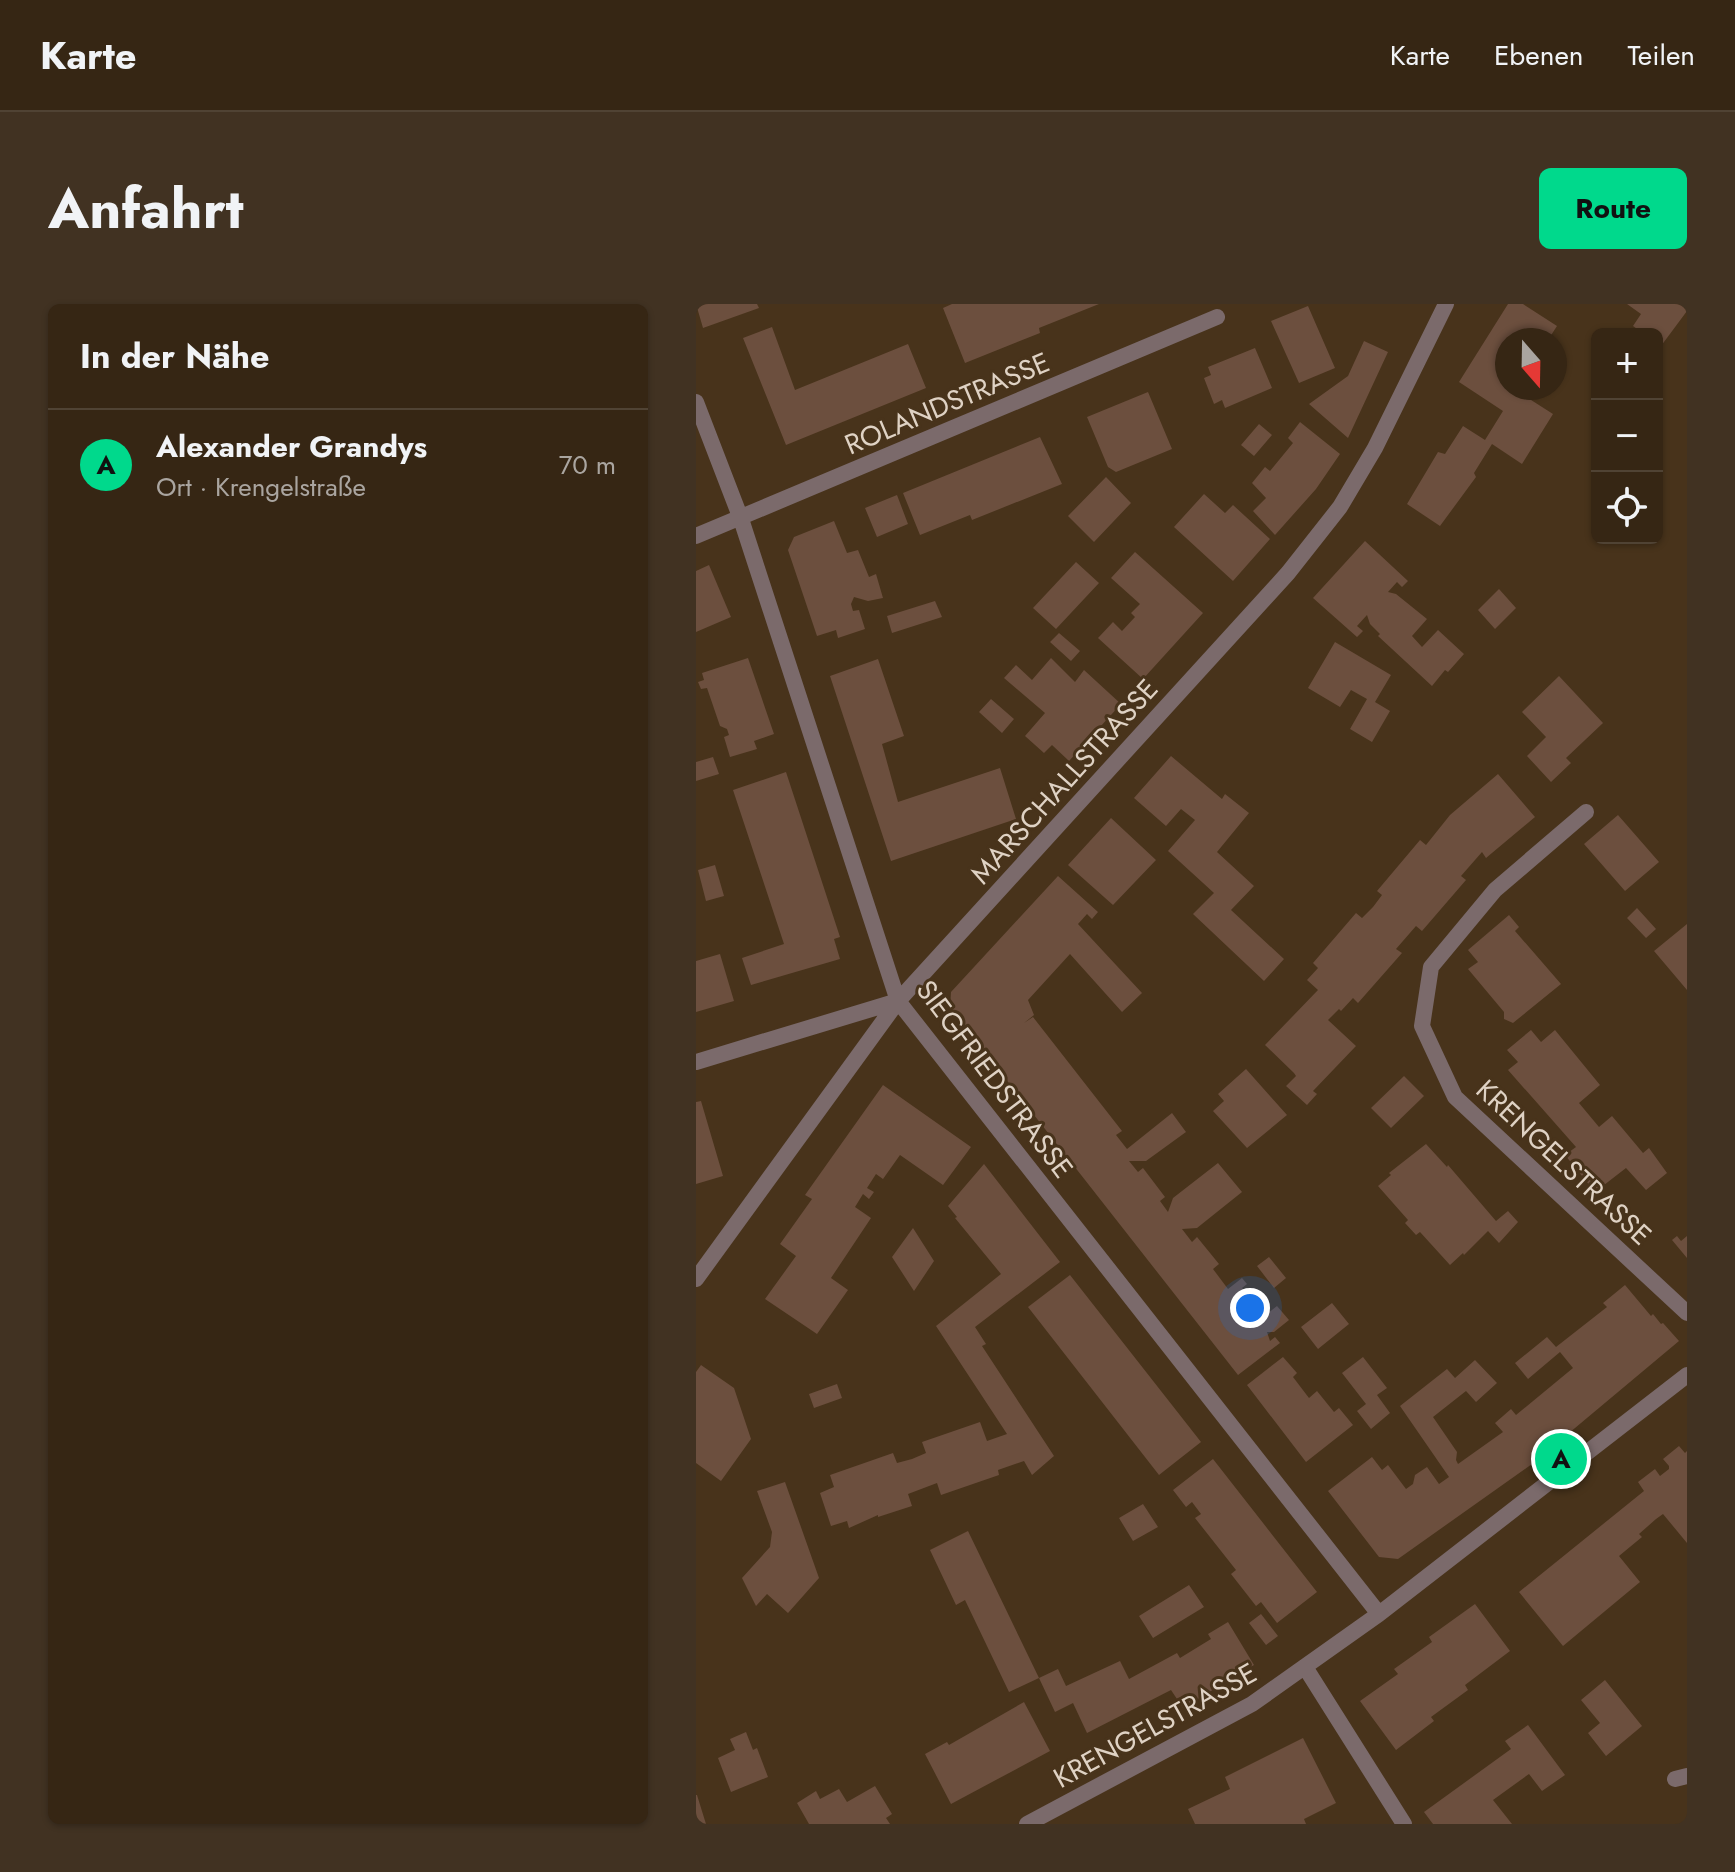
<!DOCTYPE html>
<html lang="de">
<head>
<meta charset="utf-8">
<style>
	:root { --surface:#362614; --page:#413222; --text:#f1f3f6; --muted:#aaa5a0; --line:#504334; --accent:#00d98c }
	body { margin:0; font-family:Jost,sans-serif; background:var(--page); color:var(--text) }
	.controls { position:absolute; right:24px; top:24px; display:grid; overflow:hidden; border-radius:12px; box-shadow:0 2px 6px #0004 }
	.controls button { width:72px; height:72px; display:grid; place-items:center; padding:0; border:0; border-bottom:2px solid var(--line); background:var(--surface); color:var(--text); font:40px sans-serif }
	.compass { position:absolute; left:799px; top:24px; width:72px; height:72px; border-radius:50%; background:var(--surface); box-shadow:0 2px 6px #0004; rotate:160deg }
	.you { position:absolute; left:554px; top:1004px; width:28px; height:28px; margin:-20px; border:6px solid #fff; border-radius:50%; background:#1a73e8; box-shadow:0 0 0 12px #1a73e833 }
	.badge { display:grid; place-items:center; width:52px; height:52px; border-radius:50%; background:var(--accent); color:#111; font-size:26px; font-weight:700 }
	.pin { position:absolute; translate:-50% -50%; border:4px solid #fff; box-shadow:0 2px 8px #0006 }
	.list { margin:0; padding:0; list-style:none }
	h2 { display:flex; justify-content:space-between; align-items:center; height:104px; margin:0; padding:0 32px; font-size:34px }
	h2 small { font-size:26px; font-weight:400; color:var(--muted) }
	.list li { display:grid; grid-template-columns:52px 1fr auto; gap:24px; align-items:center; box-sizing:border-box; height:112px; padding:0 32px; border-top:2px solid var(--line) }
	.list b { display:block; font-size:30px; white-space:nowrap }
	.list p { margin:0; font-size:26px; white-space:nowrap; color:var(--muted) }
	.list em { font-size:26px; font-style:normal; color:var(--muted) }
	.icon { flex:none; width:44px; height:44px; fill:none; stroke:currentColor; stroke-width:2; stroke-linecap:round; stroke-linejoin:round }
	.map { position:relative; flex:none; width:991px; height:1520px; overflow:hidden; border-radius:12px }
	header { display:flex; align-items:center; gap:48px; box-sizing:border-box; height:112px; padding:0 40px; background:var(--surface); border-bottom:2px solid var(--line) }
	header strong { font-size:38px }
	nav { display:flex; gap:44px; margin-inline-start:auto; font-size:28px }
	.intro { display:flex; align-items:center; justify-content:space-between; box-sizing:border-box; height:192px; padding:0 48px }
	h1 { margin:0; font-size:56px }
	.button { padding:20px 36px; border-radius:12px; background:var(--accent); color:#111; font-size:28px; font-weight:700 }
	main { display:flex; gap:48px; padding:0 48px }
	aside { flex:1; background:var(--surface); border-radius:12px; box-shadow:0 2px 6px #0004 }
	.map>svg:first-child { display:block }
</style>
</head>
<body>
<header>
<strong>Karte</strong>
<nav><a>Karte</a><a>Ebenen</a><a>Teilen</a></nav>
</header>
<div class="intro"><h1>Anfahrt</h1><a class="button">Route</a></div>
<main>
<aside>
<h2>In der Nähe<small></small></h2>
<ul class="list">
<li><span class="badge">A</span><div><b>Alexander Grandys</b><p>Ort · Krengelstraße</p></div><em>70 m</em></li>
</ul>
</aside>
<div class="map">
<svg width="991" height="1520" viewBox="0 0 991 1520">
	<rect width="100%" height="100%" fill="#48331b"/>
	<path fill="#6c4f3e" d="M0 0H61L63 4 7 24Z
		M256 0H403L343 24 344 29 269 59 247 4Z
		M812 0H827L861 22 852 36H811V84H823L821 87 857 110 826 160 796 140 778 169 780 173 744 222 711 200 742 148 749 150 767 122 789 136 807 107 763 78Z
		M931 0H991V7L965 42 961 39V30H948L937 22 945 10Z
		M612 2 639 64 603 79 575 17Z
		M76 23 99 86 212 40 230 84 90 141 47 34Z
		M668 37 692 48 652 134 613 100 652 72Z
		M559 44 576 84 529 104 526 96 518 100 508 74 515 71 512 63Z
		M452 88 476 145 420 168 412 163 391 113Z
		M604 118 644 150 620 185 579 231 557 207 570 194 556 179 569 163 574 167 597 139 592 134Z
		M563 120 576 131 558 152 545 141Z
		M344 133 366 180 276 216 274 211 224 231 207 189Z
		M410 173 435 199 398 238 372 212Z
		M508 190 529 209 537 201 574 235 537 277 478 223Z
		M201 191 212 220 181 233 169 204Z
		M138 217 151 249 162 246 173 273 180 270 187 294 172 297 158 293 155 300 157 307 163 306 169 325 142 334 140 326 121 332 92 246 98 233Z
		M669 237 712 277 706 283 701 278 692 288 700 290 731 315 716 332 726 343 742 326 768 350 752 368 749 366 736 382 682 332 684 330 674 320 671 311 661 322 667 327 661 333 617 294Z
		M439 248 507 309 447 375 402 334 417 318 426 327 439 313 435 309 444 300 415 274Z
		M380 258 403 279 360 325 337 304Z
		M13 261 35 313 0 328V267Z
		M803 285 820 304 799 325 782 306Z
		M239 297 246 313 196 329 191 312Z
		M363 329 384 347 375 357 354 338Z
		M639 338 695 371 679 398 694 407 676 438 654 425 671 395 655 386 644 403 612 384Z
		M52 354 78 430 58 437 61 445 34 453 28 433 33 431 31 425 24 422 11 384 5 385 2 378 8 376 6 369Z
		M355 354 379 378 388 366 425 400 373 457 356 441 348 449 329 432 349 409 308 374 320 361 336 376Z
		M182 355 208 432 186 440 202 498 304 464 320 515 195 557 134 372Z
		M863 372 907 419 870 454 875 459 855 478 831 452 850 433 826 408Z
		M295 395 318 415 306 429 283 408Z
		M475 452 526 495 529 490 553 509 521 548 558 582 535 606 588 655 568 677 497 610 518 589 472 547 499 516 485 505 470 522 438 494Z
		M17 453 23 470 0 477V458Z
		M90 468 144 633 138 635 144 655 55 681 46 654 88 640 37 486Z
		M802 470 839 513 790 554 786 548 765 572 770 576 726 627 720 622 700 645 706 649 662 699 657 694 645 707 643 705 632 716 660 742 617 787 621 790 611 801 590 782 600 772 598 769 569 741 622 686 611 676 622 664 617 659 660 609 666 614 677 603 686 591 681 587 724 536 730 541 754 511Z
		M922 511 963 558 929 587 888 540Z
		M415 514 460 556 417 601 372 561Z
		M19 561 28 592 10 597 2 566Z
		M362 572 402 608 396 615 391 610 382 620 446 689 426 708 374 650 332 696 338 711 328 719 337 713 426 827 420 831 431 845 476 809 490 828 450 857H433L442 868 447 864 469 893 464 897 472 908 477 894 522 859 546 888 501 924 486 925 496 938 501 933 523 960 517 965 532 985 546 974 551 980 546 984 561 1003 556 1007 563 1016 581 1002 593 1016 578 1028H571L574 1037 579 1033 584 1039 542 1071 254 704 255 688Z
		M941 604 960 625 950 634 931 614Z
		M813 611 823 623 819 627 865 680 817 719 808 715V708L772 665 782 658 772 646Z
		M991 620V686L958 647Z
		M24 650 38 697 0 708V657Z
		M835 726 845 738 859 726 904 781 883 799 903 823 916 812 947 849 953 844 971 869 950 886 930 864 899 888 869 851 880 843 812 766 822 758 811 746Z
		M550 765 591 811 551 844 517 807 528 797 522 790Z
		M708 772 728 792 695 824 675 804Z
		M187 781 275 843 247 881 204 851 187 875 180 870 171 884 178 888 173 895 167 890 159 903 175 914 135 974 152 986 121 1030 69 995 100 952 84 940 116 895 109 891Z
		M5 797 27 872 0 880V798Z
		M730 840 751 863 752 861 800 917 812 907 822 918 803 939 792 927 768 951 767 949 754 961 724 928 720 931 709 919 712 916 682 882 695 871 693 869Z
		M288 860 364 958 279 1023 290 1040 286 1042 358 1152 336 1171 328 1157 302 1166 303 1171 245 1191 241 1179 212 1190 216 1202 182 1213V1211L153 1224 151 1217 135 1222 124 1189 138 1183 134 1171 197 1149 201 1159 216 1155 230 1149 226 1138 284 1118 291 1137 311 1130 240 1022 305 970 259 914 261 913 252 902Z
		M927 902 931 907 922 914 918 910Z
		M217 924 238 957 218 987 196 953Z
		M981 932 985 937 991 932V954L976 936Z
		M573 953 590 974 578 984 561 962Z
		M374 971 505 1138 463 1171 332 1003Z
		M929 981 955 1012 957 1010 965 1020 967 1019 983 1037 836 1160 702 1255 683 1253 632 1187 676 1153 686 1166 692 1161 710 1185 717 1180 719 1171 731 1163 743 1180 753 1173 704 1102 751 1065 759 1074 779 1056 801 1079 780 1098 770 1087 737 1113 761 1148 760 1156 762 1160 807 1128 799 1119 815 1105 820 1111 877 1064 864 1048 832 1075 819 1059 851 1033 860 1043 911 1003 907 999Z
		M636 999 653 1020 622 1045 605 1023Z
		M587 1053 601 1069 597 1073 613 1094 621 1087 638 1108 643 1104 657 1121 610 1158 551 1081Z
		M667 1053 691 1084 681 1091 694 1109 675 1125 661 1107 670 1100 646 1069Z
		M5 1061 38 1084 55 1135 25 1177 0 1159V1068Z
		M141 1080 146 1094 118 1104 113 1090Z
		M983 1142 989 1149 991 1147V1239L967 1210 960 1215 943 1230 946 1233 923 1252 944 1278 867 1342 823 1288 948 1187 942 1178 959 1165 964 1172 973 1165V1162L967 1155Z
		M517 1155 621 1288 581 1319 565 1298 560 1302 535 1270 540 1266 499 1214 505 1210 496 1198 490 1203 477 1186Z
		M89 1178 123 1274 92 1309 71 1290 60 1302 46 1274 74 1243 76 1228 61 1187Z
		M447 1200 462 1223 437 1237 423 1214Z
		M272 1227 343 1374 313 1388 269 1296 260 1301 234 1246Z
		M493 1281 508 1303 457 1334 443 1312Z
		M779 1300 814 1347 769 1381 772 1386 735 1413 738 1417 700 1446 664 1397 702 1370 698 1365 736 1338 733 1333Z
		M565 1310 582 1332 570 1341 553 1319Z
		M532 1318 558 1361 487 1404 475 1386 391 1429 377 1399 359 1408 343 1374 362 1365 370 1382 424 1357 433 1375 481 1349 484 1354 515 1335 512 1330Z
		M909 1376 946 1422 910 1452 892 1429 904 1419 885 1396Z
		M328 1398 354 1447 255 1500 229 1450 251 1438 253 1441Z
		M832 1421 869 1471 846 1487 833 1470 797 1496 816 1520H737L728 1508 815 1445 809 1437Z
		M50 1428 57 1446 61 1444 72 1473 35 1488 22 1454 39 1446 34 1435Z
		M607 1434 640 1499 608 1515 610 1520H499L492 1505 534 1485 529 1473Z
		M179 1482 196 1510 190 1514 194 1520H113L101 1499 120 1487 124 1495 143 1485 151 1498Z
		M0 1491H1L10 1520H0Z"/>
	<g fill="none" stroke-linecap="round" stroke-linejoin="round">
		<path stroke="#7b6a6b" stroke-width="16" d="M0 98 45 215 202 697 683 1310
			M0 232 521 13
			M890 508 799 586 735 663 726 722 759 793 991 1009
			M0 758 202 697
			M0 975 202 697 592 269 644 203 679 144 750 0
			M609 1363 708 1520
			M979 1475 991 1472
			M331 1520 556 1400 683 1310 991 1071"/>
	</g>
	<g text-anchor="middle" stroke-width="6" stroke-linejoin="round" paint-order="stroke">
		<g font-size="28" fill="#dfd2c4" stroke="#48331b">
			<text transform="translate(251 99) rotate(-23)" y="10">ROLANDSTRASSE</text>
			<text transform="translate(368 477) rotate(-48)" y="10">MARSCHALLSTRASSE</text>
			<text transform="translate(299 775) rotate(53)" y="10">SIEGFRIEDSTRASSE</text>
			<text transform="translate(868 858) rotate(43)" y="10">KRENGELSTRASSE</text>
			<text transform="translate(459 1421) rotate(-29)" y="10">KRENGELSTRASSE</text>
		</g>
	</g>
</svg>
<div class="controls">
<button>+</button>
<button>−</button>
<button><svg class="icon" aria-label="locate" viewBox="0 0 24 24"><circle cx="12" cy="12" r="6"/><path d="M12 2v4M12 18v4M2 12h4M18 12h4"/></svg></button>
</div>
<svg class="compass" viewBox="-18 -18 36 36"><path d="M0-13l5 13h-10z" fill="#e53935"/><path d="M0 13l5-13h-10z" fill="#aaa5a0"/></svg>
<div class="you"></div>
<div class="pin badge" style="left:865px;top:1155px">A</div>
</div>
</main>
</body>
</html>
